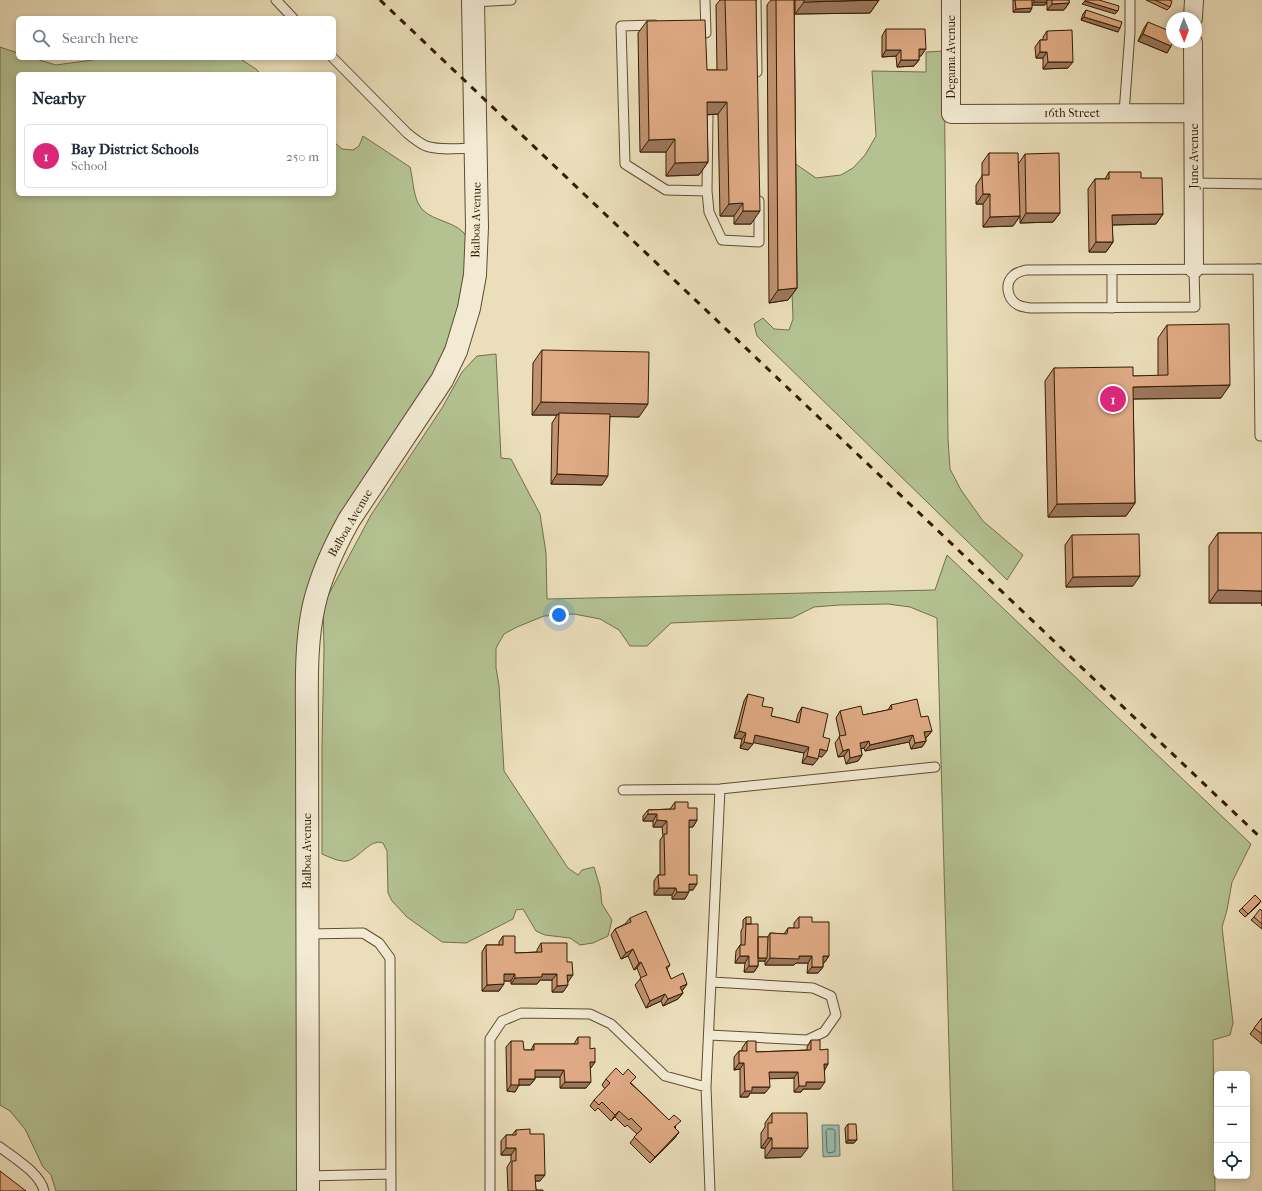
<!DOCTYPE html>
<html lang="en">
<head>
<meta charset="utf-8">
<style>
	:root { --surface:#fff; --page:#f6f6f7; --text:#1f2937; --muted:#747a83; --line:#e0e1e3; --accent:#db2777 }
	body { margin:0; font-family:"IM FELL French Canon",serif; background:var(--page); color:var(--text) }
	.controls { position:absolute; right:12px; bottom:12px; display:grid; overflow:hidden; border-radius:6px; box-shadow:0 2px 6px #0003 }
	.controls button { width:36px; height:36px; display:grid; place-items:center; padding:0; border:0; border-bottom:1px solid var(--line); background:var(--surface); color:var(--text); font:20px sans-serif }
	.compass { position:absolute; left:1166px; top:12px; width:36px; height:36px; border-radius:50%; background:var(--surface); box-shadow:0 2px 6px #0003; rotate:179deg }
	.you { position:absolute; left:559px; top:615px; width:14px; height:14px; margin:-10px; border:3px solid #fff; border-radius:50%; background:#1a73e8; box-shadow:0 0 0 6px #1a73e833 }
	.badge { display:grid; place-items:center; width:26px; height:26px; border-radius:50%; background:var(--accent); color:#fff; font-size:13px; font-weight:700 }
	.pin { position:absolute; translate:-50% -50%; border:2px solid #fff; box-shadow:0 1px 4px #0006 }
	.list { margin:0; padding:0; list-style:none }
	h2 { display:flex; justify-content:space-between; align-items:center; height:52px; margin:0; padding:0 16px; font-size:17px }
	h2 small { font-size:13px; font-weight:400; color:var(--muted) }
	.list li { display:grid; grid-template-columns:26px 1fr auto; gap:12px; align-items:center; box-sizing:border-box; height:64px; margin:0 8px 8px; padding:0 8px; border:1px solid var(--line); border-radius:6px }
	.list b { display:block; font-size:15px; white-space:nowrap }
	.list p { margin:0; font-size:13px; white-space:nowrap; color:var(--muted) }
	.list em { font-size:13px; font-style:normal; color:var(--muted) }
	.icon { flex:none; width:22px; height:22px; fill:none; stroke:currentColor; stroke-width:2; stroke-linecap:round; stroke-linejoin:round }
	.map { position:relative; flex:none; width:1262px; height:1191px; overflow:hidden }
	.search { position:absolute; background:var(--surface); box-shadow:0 2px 6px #0003; left:16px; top:16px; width:320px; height:44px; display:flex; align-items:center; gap:10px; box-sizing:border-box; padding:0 14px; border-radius:6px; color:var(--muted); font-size:15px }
	.panel { position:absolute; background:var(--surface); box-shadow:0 2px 6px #0003; left:16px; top:72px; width:320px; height:124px; border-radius:6px }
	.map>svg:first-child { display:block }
</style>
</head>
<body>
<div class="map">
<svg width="1262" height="1191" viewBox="0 0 1262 1191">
	<rect width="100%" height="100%" fill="#ebdfbb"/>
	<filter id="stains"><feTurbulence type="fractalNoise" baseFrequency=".005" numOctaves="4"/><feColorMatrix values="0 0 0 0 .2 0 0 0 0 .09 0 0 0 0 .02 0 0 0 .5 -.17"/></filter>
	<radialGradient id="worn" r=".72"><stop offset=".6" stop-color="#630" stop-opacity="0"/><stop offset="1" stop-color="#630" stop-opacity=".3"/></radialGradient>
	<path fill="#b4c292" stroke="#746f49" d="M0 47 18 53V58H33L56 65 107 58H239L256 69 261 74H18V194H334V142L342 149 353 150 359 146 363 136 410 167C413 179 413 192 418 203 426 221 451 219 464 233 476 246 454 325 447 343 443 352 439 362 435 371L317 563 299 1191H56L51 1175 43 1167 25 1129 10 1111 0 1105Z
		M944 51 948 439 950 469 961 490 983 521 1023 555 1007 580 766 345 757 336 754 324 763 318 774 329 789 330 793 319 787 158 816 178 841 175 853 168 865 155 876 136 872 71 926 72V52Z
		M496 354 501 458 511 459 540 514 546 553 547 599 935 590 947 555 1251 844 1232 882 1227 910 1222 927 1233 1023 1230 1035 1213 1040 1215 1191H953L937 618 910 607 888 604 840 605 814 607 792 618 671 623 647 646H630L619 630 600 619 574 614 544 616 517 627 504 634 496 648V668L499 685 504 771 568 868 578 875 582 870 594 867 600 887 602 904 612 920 608 936 593 943 580 945 570 938 545 935 536 931 523 909 516 910 513 919 466 943 442 942 407 917 392 901 388 893 387 851 383 843C370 838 360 858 347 861 339 862 329 857 322 854V746L324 649 323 605 371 515 442 408 462 372 477 356Z"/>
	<path fill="#99bdad" stroke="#707d68" d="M822 1125H839L840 1156 823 1157Z"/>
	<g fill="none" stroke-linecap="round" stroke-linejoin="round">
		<path stroke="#666c56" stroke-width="1" d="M828 1129H833L835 1131V1151L834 1152 828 1153 827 1151 826 1131Z"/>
		<g stroke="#614d2f" stroke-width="11">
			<path id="service" d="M276 0 293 18
				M705 0 706 33
				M756 0 757 72
				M473 2 511 0
				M654 25 621 26 625 164 666 190 707 191
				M333 58 407 133C413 138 419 143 426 146 441 151 460 148 476 148
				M1124 113 1130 32V0
				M708 115 707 191 709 212 722 240 759 242V201
				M1194 183 1262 184
				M1194 269 1195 307 1030 308C1026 307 1022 307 1018 305 1007 299 1004 283 1014 275 1017 272 1022 271 1026 270L1262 269
				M1258 269 1260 436H1262
				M1112 270V308
				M623 790 720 789 935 767
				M308 934 363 933 379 943 390 958 391 1191
				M709 1035 807 1040 824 1032 836 1015 831 996 813 988 712 982
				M0 1147C14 1158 40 1173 44 1191
				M308 1176 391 1174
				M490 1191V1039L502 1021 521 1013 590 1014 611 1024 665 1076 706 1087
				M710 1191 706 1087 720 789"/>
		</g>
		<g stroke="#614d2f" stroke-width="20">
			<path id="minor" d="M951 0V114L1193 113
				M1193 18 1194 0
				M1193 42 1194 269"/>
		</g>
		<g stroke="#614d2f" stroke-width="24">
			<path id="tertiary" d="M308 1191 307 728C307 688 305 645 314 605 321 575 334 547 349 520L442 380 456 351 469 308 475 275 477 227 473 0"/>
		</g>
		<use href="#service" stroke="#f2ead3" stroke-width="9"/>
		<use href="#minor" stroke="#f2ead3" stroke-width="18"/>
		<use href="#tertiary" stroke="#f2ead3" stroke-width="22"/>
		<path stroke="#331c00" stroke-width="3" stroke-dasharray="7 7" stroke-linecap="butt" d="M380 0 1262 839"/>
	</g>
	<path fill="#c09272" stroke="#331c00" d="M720 0H756L751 224H734V216H720L718 114 707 115 708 162 699 175 666 176V152H640L638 33 647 21 707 70H717L716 5Z
		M771 0H794L797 288 788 300 769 303 767 5Z
		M795 0H879L870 13 795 14Z
		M1013 0H1069V3L1064 10H1047V3L1045 5H1032L1030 12H1013Z
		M1146 0H1169L1170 7 1167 10Z
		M1086 10 1118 32 1081 20 1083 14Z
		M1148 22 1171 46 1167 53 1138 41 1144 28Z
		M886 29 921 56H919V60L914 66 897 67 896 56 882 57V36Z
		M1047 31 1068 68 1043 69V58H1036L1035 47 1040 40H1043V37Z
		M989 153 1019 163 1025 154 1060 213 1053 222 1020 223V216L1013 226 983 227V204H976V185L982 176V163Z
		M1109 172 1141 178 1163 214 1156 224 1112 225 1113 242 1106 252H1089L1088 189 1095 179H1105Z
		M1167 325 1221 398 1133 399 1135 503 1126 516 1048 517 1045 381 1054 368 1133 376H1158V338Z
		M542 350 639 417 610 416 602 485 551 484 552 423 557 415H532L533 363Z
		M1218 533H1262V606L1261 603H1209V546Z
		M1072 535 1133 586 1066 587 1065 545Z
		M748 694 762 706 771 716 796 722 798 714 802 707 823 737 822 757 818 756 813 765 802 763 804 753 753 742 748 750 740 748 742 739 734 738 744 701Z
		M891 705 921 717 932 731 927 737 926 738V741L922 747 911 749 909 742 865 751 864 748 861 749 862 755 858 761 846 764 844 756 838 757 835 743 840 736 836 718 840 711 863 715 888 710Z
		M675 802 688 808 697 820 693 827H689V875L693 890H689L685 899H672V895H654V881L658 875H660V840L663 836 662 827H653V821H643V816L648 810 670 809Z
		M1259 904 1245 917 1239 911 1242 908Z
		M1262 911V929L1251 920 1254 917Z
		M746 917 751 924 758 937H768L770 933 784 934 788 928H794V923L799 917 812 922 829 956 824 963H823V967L818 973H807L808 963H796L794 965H765V961H758V966L754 972H744L745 963H735L736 951 740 945H741V931L743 927V920Z
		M630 918 670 965 667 969 671 979 687 984 682 990 683 993 678 999 663 1006 661 1001 646 1008 635 985 641 978 637 968 634 970 628 956 621 959 611 935 615 929 625 924Z
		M503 936 515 953 537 952V950L541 943 568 982 563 992H552V980H540L537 984H511V981H504L499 991H482V952L486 945H499V942Z
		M1262 1018V1044L1250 1034Z
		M578 1037 590 1049 595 1062 590 1068 586 1088H560V1077H535V1079L530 1085H519L515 1092 507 1091 506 1047 511 1041 524 1050H531L534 1044H574Z
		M811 1040 820 1050 828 1064 825 1069 820 1089H803L801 1092H794V1078H770L765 1093H750L748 1097H740V1069L734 1070V1057L739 1051H742V1048L747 1041 756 1052 807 1050V1047Z
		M623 1075 676 1127 675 1128 679 1132 674 1139 650 1163 630 1143 637 1134 627 1125 625 1127 615 1117 611 1121 598 1108 595 1111 590 1106 594 1100 605 1089 602 1085 606 1079Z
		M772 1113 801 1157 765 1158V1148H761V1133L765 1127V1123Z
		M848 1124 857 1140 854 1143H846L845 1128Z
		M516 1130 530 1134 540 1181H535L536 1190 543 1191H508L507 1167 511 1161V1155H501V1141L506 1135H512Z"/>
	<path fill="#9c775d" stroke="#331c00" d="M879 0 870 13 795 14 804 2Z
		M1085 1 1118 11 1115 14 1082 4Z
		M1034 2H1047L1045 5H1031Z
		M1069 3 1064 10H1047L1052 4Z
		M1032 8 1030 12H1013L1016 9Z
		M1084 17 1120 28 1118 32 1081 20Z
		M1143 34 1171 46 1167 53 1138 41Z
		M919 49H926L921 56H914Z
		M886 50H901L896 56 882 57Z
		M1040 52H1047L1043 58H1036Z
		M901 60H919L914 66 897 67Z
		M1048 62H1073L1068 68 1043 69Z
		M707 102H727L718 114 698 115Z
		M675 139 666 152H640L649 140Z
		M708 162 699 175 666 176 675 163Z
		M983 194H990L983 204H976Z
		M743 203 734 216H720L729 204Z
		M743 211H760L751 224H734Z
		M1026 213H1060L1053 222 1020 223Z
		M1163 214 1156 224 1105 225 1112 215Z
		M1020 216 1013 226 983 227 990 217Z
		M1096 242H1113L1106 252H1089Z
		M797 288 788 300 769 303 778 290Z
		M1230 385 1221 398 1124 399 1133 387Z
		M541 402 648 404 639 417 559 416V413L557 415H532Z
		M557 474 608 476 602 485 551 484Z
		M1135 503 1126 516 1048 517 1057 504Z
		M1140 576 1133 586 1066 587 1073 577Z
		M1218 590 1262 591V602L1261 603H1209Z
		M739 731 746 733 742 739 734 738Z
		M932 731 927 737 920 739 924 732Z
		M755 735 809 747 804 753 750 742Z
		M913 735 909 742 865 751 870 745Z
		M869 741 864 748 855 750 860 743Z
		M926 741 922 747 911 749 915 743Z
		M744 742 753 744 748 750 740 748Z
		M820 749 827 751 822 757 815 756Z
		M849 749 844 756 838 757 843 751Z
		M862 755 858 761 846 764 850 758Z
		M807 756 818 759 813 765 802 763Z
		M648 814H657L653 821H643Z
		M657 820 667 821 662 827H653Z
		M689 820H697L693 827H684Z
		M689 884H697L693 890H684Z
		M659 888H676L672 895H654Z
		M677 892H689L685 899H672Z
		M1261 901 1259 904 1245 917Z
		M633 949 628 956 621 959 626 953Z
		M740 956H749L745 963H735Z
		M799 956H812L808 963H796L794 965H765L770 958Z
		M823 956H829L824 963H819Z
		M756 958H767L765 961H754Z
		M641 962 637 968 634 970 639 963Z
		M749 966H758L754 972H744Z
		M812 967H823L818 973H807Z
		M504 974H515L511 981H499Z
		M542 974H557L552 980H540L537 984H511L515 978Z
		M567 975H573L568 982H563Z
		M504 984 499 991H482L487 985Z
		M687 984 683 990 676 993 680 987Z
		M568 985 563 992H552L557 986Z
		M683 993 678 999 663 1006 668 999Z
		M665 994 661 1001 646 1008 650 1001Z
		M590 1062H595L591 1068H586Z
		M739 1063H744L740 1069 734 1070Z
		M824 1064H828L824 1071Z
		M535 1070H564L560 1077H530Z
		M769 1072H798L794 1078 765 1079Z
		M519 1079H535L530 1085H519L515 1092 507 1091 511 1085Z
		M565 1082H591L586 1088H560Z
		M806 1082H825L820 1089H803L801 1092H794L799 1086Z
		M752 1087H770L765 1093H750L748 1097H740L745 1091Z
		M619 1111 615 1117 611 1121 615 1115Z
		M679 1132 674 1139 650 1163 655 1157Z
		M768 1138H772L765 1148H761Z
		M848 1140H857L854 1143H846Z
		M506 1148H516L511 1155H501Z
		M772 1148H808L801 1157 765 1158Z
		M535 1175H545L540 1181H531Z"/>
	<path fill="#dfaa85" stroke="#331c00" d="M725 0H756L760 211H743V203L729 204 727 102H707L708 162 675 163V139L649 140 647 21 705 20 707 70H727Z
		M776 0H794L797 288 778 290Z
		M804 0H879L804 2Z
		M1015 0H1032V8L1016 9Z
		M1034 0H1047V2H1034Z
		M1052 0H1069V3L1052 4Z
		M1085 0H1099L1119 6 1118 11 1085 1Z
		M1155 0H1169L1172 1 1170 7Z
		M1086 10 1122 22 1120 28 1084 17Z
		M1148 22 1172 32V42H1173L1171 46 1143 34Z
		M886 29H925L926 49H919V60H901V50H886Z
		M1072 30 1073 62H1048L1047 52H1040V40H1047V31Z
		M989 153H1018L1020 216 990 217V194H983L982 175H989Z
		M1059 153 1060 213H1026L1025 154Z
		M1109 172H1141V178H1162L1163 214 1112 215 1113 242H1096L1095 179H1109Z
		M1229 324 1230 385 1133 387 1135 503 1057 504 1054 368 1133 367V376L1168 375 1167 325Z
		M542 350 649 352 648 404 541 402Z
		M559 413 610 414 608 476 557 474Z
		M1218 533H1262V591L1218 590Z
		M1139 534 1140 576 1073 577 1072 535Z
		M748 694 764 698 762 706 773 708 771 716 785 719 799 723 802 707 828 714 823 737 830 739 827 751 820 749 818 759 807 756 809 747 755 735 753 744 744 742 746 733 739 731Z
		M917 699 921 717 928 716 932 731 924 732 926 741 915 743 913 735 870 745 869 741 860 743 862 755 850 758 849 749 843 751 839 736 846 735 840 711 861 706 863 715 892 709 891 705Z
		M675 802H688V808H697V820H689V875H697V884H689V892H677L676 888H659L658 875H665L664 834H667V821L657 820V814H648V810L675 809Z
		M1255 895 1261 901 1248 914 1242 908Z
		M1260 909 1262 911V924L1254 917Z
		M646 911 670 965 666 967 671 979 683 973 687 984 680 987 683 993 668 999 665 994 650 1001 640 978 647 975 641 962 639 963 633 949 626 953 615 929 631 922 630 918Z
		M746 917H751V924H746Z
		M799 917H812V922H829V956H823V967H812V956H799V959L770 958V933L787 934 788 928H799Z
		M746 924H758V966H749V956H740V945H745Z
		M503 936H515V953L542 952 541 943H567V962H572L573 975H567L568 985 557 986V974H542V977L515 978V974H504V984L487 985 486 945H503Z
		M758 937H768L767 958H758Z
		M1262 1018V1034L1254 1028Z
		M578 1037H590V1049L595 1048V1062H590L591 1082H565L564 1070H535V1079H519V1085H511V1041H523L524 1050H534V1044H578Z
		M811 1040H820V1050L828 1049V1064H824L825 1082H806V1086H799L798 1072H769L770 1087H752V1091H745L744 1063H739V1051H747V1041H756V1052L811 1050Z
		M616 1068 623 1075 628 1069 636 1077 630 1083 639 1091 669 1120 674 1115 681 1121 674 1127 679 1132 655 1157 634 1137 642 1129 631 1118 629 1120 619 1111 615 1115 602 1102 599 1105 594 1100 610 1083 606 1079Z
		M772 1113H807L808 1148H772V1138H768V1123H772Z
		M848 1124H856L857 1140H848Z
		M530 1129V1134H544L545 1175H535L536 1190H543V1191H512V1161H516V1148H506V1135H516V1130Z
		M0 1171 26 1191H0Z"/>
	<g text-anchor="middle" stroke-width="3" stroke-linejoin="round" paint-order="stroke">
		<g font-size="12" fill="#331c00" stroke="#f2ead3">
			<text transform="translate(951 57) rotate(-90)" y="4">Degama Avenue</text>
			<text x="1072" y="117">16th Street</text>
			<text transform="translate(1194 156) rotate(-90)" y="4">June Avenue</text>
			<text transform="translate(476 220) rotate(-89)" y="4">Balboa Avenue</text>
			<text transform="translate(350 523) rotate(-60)" y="4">Balboa Avenue</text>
			<text transform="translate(307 851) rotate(-90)" y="4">Balboa Avenue</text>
		</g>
	</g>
	<rect width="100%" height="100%" filter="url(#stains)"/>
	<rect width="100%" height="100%" fill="url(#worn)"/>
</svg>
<div class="controls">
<button>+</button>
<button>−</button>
<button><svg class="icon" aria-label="locate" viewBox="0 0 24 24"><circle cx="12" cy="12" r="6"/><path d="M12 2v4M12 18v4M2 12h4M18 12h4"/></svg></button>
</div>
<svg class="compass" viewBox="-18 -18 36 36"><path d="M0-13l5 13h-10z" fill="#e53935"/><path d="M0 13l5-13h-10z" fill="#747a83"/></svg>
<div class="you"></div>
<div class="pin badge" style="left:1113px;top:399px">1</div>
<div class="search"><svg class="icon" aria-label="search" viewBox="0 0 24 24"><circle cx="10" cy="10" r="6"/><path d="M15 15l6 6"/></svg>Search here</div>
<section class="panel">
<h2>Nearby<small></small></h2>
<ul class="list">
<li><span class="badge">1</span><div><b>Bay District Schools</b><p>School</p></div><em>250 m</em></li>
</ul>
</section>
</div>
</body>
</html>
